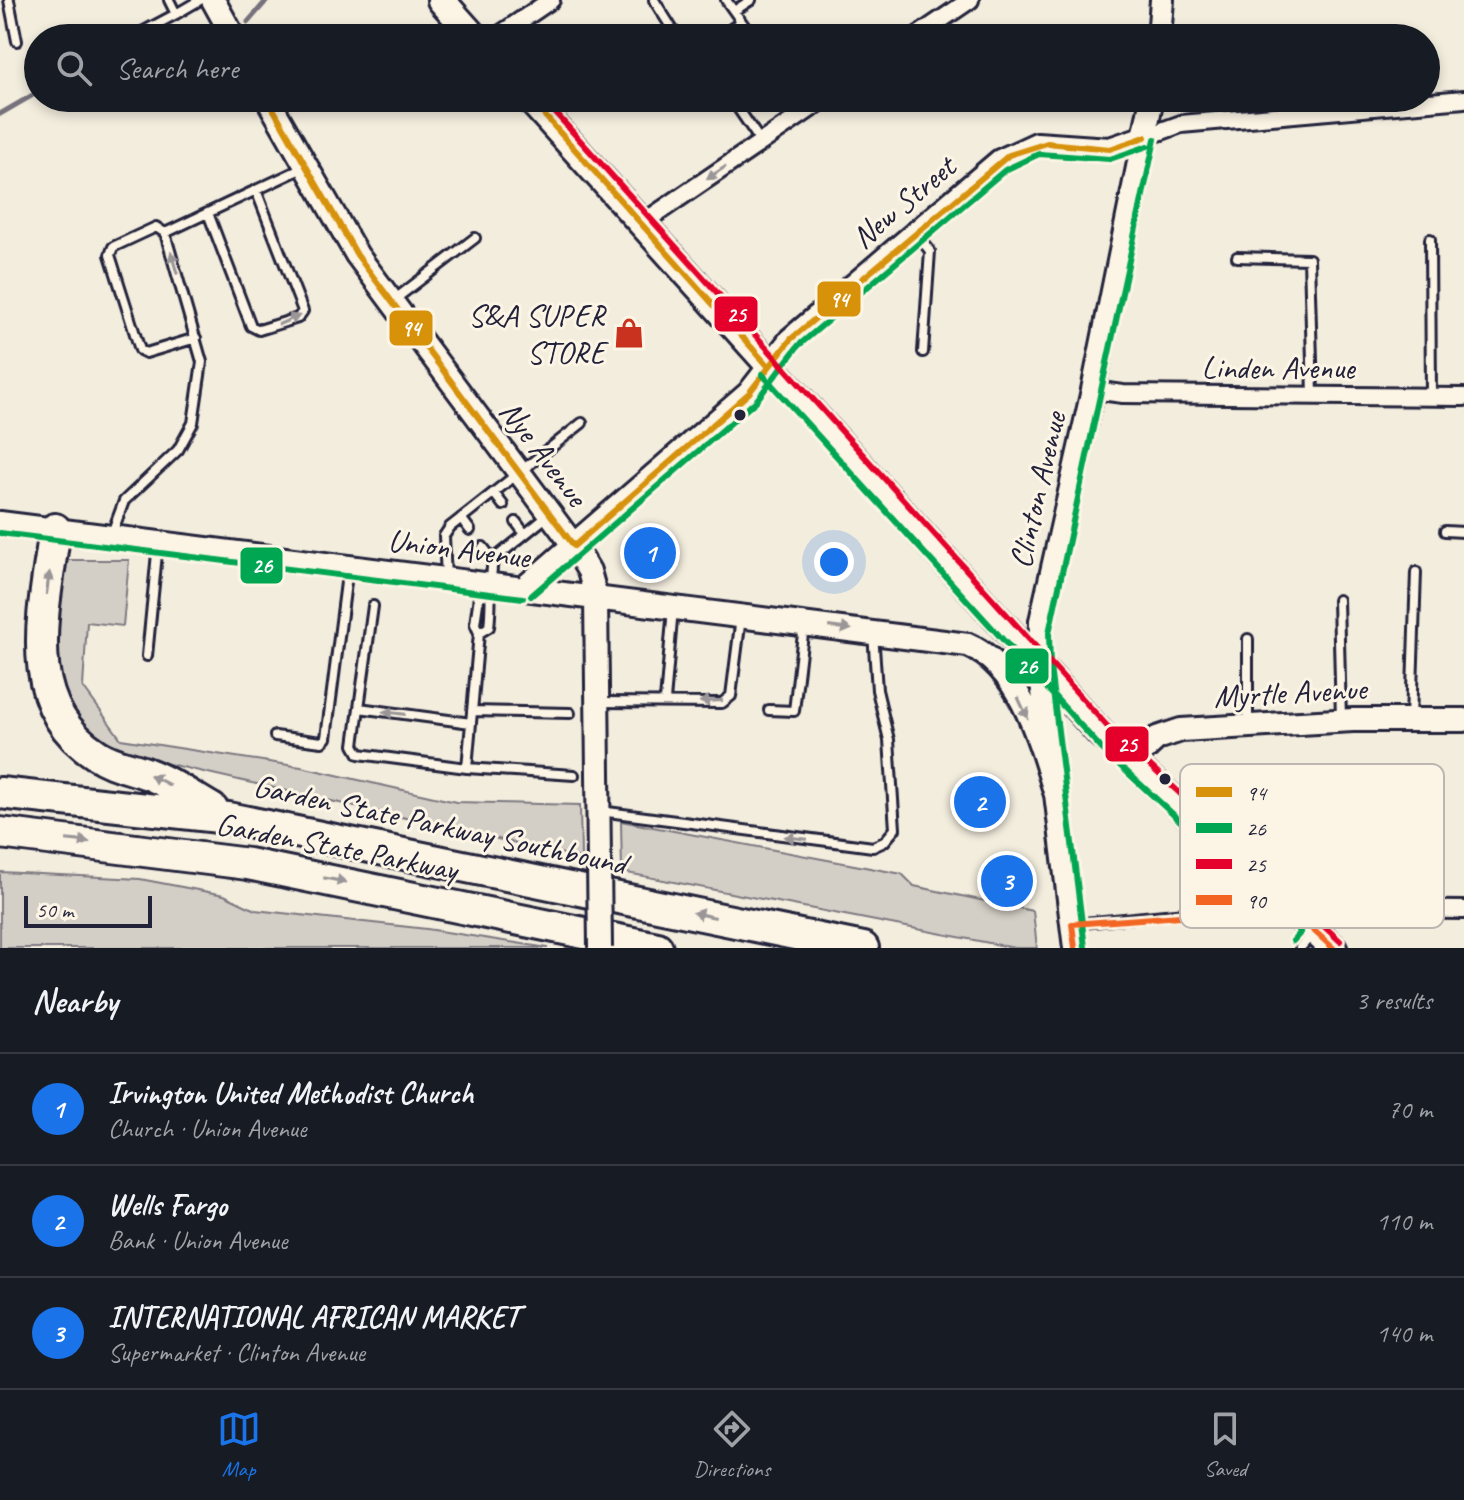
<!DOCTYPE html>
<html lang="en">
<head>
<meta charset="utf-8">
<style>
	:root { --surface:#171b24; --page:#242831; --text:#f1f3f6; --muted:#9ea1a6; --line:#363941; --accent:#1a73e8 }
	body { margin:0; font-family:Caveat,sans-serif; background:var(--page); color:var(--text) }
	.scale { position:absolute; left:24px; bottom:20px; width:128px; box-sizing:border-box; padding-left:8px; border:4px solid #22223b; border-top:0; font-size:22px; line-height:28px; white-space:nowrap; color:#22223b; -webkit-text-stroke:6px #fcf5e5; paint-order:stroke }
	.you { position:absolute; left:834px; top:562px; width:28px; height:28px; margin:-20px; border:6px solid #fff; border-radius:50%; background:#1a73e8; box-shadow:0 0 0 12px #1a73e833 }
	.badge { display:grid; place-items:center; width:52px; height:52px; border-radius:50%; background:var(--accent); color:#fff; font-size:26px; font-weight:700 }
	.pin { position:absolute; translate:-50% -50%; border:4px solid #fff; box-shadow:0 2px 8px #0006 }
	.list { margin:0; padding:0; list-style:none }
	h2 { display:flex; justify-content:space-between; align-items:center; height:104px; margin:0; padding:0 32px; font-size:34px }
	h2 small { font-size:26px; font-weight:400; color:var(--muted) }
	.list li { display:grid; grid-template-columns:52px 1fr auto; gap:24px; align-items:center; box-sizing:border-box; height:112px; padding:0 32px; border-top:2px solid var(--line) }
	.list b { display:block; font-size:30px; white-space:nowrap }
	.list p { margin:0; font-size:26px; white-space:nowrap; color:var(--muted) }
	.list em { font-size:26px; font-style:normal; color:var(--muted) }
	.icon { flex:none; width:44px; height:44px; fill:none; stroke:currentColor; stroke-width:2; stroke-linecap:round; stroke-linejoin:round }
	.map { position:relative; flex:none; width:1464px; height:948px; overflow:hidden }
	.search { position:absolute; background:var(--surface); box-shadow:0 4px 12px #0003; left:24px; right:24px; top:24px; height:88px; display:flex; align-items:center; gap:20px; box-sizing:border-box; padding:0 28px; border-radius:44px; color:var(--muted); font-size:30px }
	.sheet { height:440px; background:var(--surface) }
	nav { display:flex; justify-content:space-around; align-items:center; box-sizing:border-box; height:112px; border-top:2px solid var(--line); background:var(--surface); font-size:22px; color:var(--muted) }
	nav a { display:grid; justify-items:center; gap:4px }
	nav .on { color:var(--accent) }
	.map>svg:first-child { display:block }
</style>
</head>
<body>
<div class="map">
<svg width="1464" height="948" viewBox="0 0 1464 948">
	<rect width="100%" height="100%" fill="#f3edde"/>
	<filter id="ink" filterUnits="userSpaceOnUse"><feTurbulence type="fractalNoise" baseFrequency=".0125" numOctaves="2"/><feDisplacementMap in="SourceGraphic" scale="16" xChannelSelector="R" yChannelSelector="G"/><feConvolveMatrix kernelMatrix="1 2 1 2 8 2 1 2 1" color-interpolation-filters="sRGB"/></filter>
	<g filter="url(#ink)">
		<path fill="#d4cfc6" stroke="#7b7880" stroke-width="2" d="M66 560H129L123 626 87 622 83 687 121 739 301 767 456 802 580 805 581 858 147 759C132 753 114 748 101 740 40 703 59 618 66 560Z
			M621 821 902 874 914 886 1033 911 1037 948H1015L622 872Z
			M0 872 140 879 224 895 255 910 427 929 548 948H0Z"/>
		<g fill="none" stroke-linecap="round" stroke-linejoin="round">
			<path stroke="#75727b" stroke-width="5" d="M248 22 267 0
				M0 114 38 92"/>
			<g stroke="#22223b" stroke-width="14">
				<path id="lane" d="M9 0 17 41
					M654 0 678 38
					M726 0 753 38
					M734 11 751 0
					M176 14 200 0
					M131 38 176 14 169 0
					M718 38 741 22
					M731 98 761 142
					M796 98 806 111
					M208 213 251 326 259 330 298 318 303 311 256 190
					M165 233 305 167
					M916 233 930 251 923 352
					M1430 239 1431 396
					M1237 257 1309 259 1313 395
					M394 300 475 238
					M494 493 503 505
					M461 518 470 530
					M516 522 525 534
					M1445 531 1464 532
					M111 536 124 501 178 450 193 423 202 362 165 233 156 227 113 247 110 255 140 350 146 353 196 338
					M483 547 493 560
					M446 578 444 536 450 527 582 423
					M487 589 479 596 475 624 479 633 489 627C492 604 489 584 493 560L550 514
					M1338 600 1341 720
					M147 656 158 543
					M665 701 673 608
					M598 702 722 703 731 696 741 617
					M359 708 373 606
					M769 710 794 711 804 625
					M472 711 570 713
					M1411 719 1416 572
					M471 723 359 708 354 745 359 754 467 768 574 775
					M1248 725V639
					M275 736 322 742 326 738 348 567
					M467 768 479 633
					M600 811 873 847 884 842 895 829 889 740 877 690 873 633
					M1073 924 1185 913 1220 914 1245 907 1263 891
					M1300 948 1312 935"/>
			</g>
			<g stroke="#22223b" stroke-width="22">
				<path id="street" d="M495 38 551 0
					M914 38 970 0
					M1145 137 1181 124 1464 99
					M641 224 826 98
					M1093 390 1123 394 1464 397
					M1315 931 1330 916 1351 909 1464 910"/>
			</g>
			<g stroke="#22223b" stroke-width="28">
				<path id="secondary" d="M213 0 234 38
					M1159 38 1162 0
					M267 98 357 255 574 546 589 571 596 597 599 861
					M0 523 968 645C1022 668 1041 746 1057 798
					M524 588 749 393 791 339 1000 161 1037 144 1110 149 1145 137
					M1051 752 1040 668 1041 621 1093 390 1152 98
					M1130 763 1157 738 1181 730 1353 720H1464
					M1055 786 1075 948"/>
			</g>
			<g stroke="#22223b" stroke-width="32">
				<path id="primary" d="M441 0 475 38
					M529 98 1100 733 1333 948"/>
			</g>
			<g stroke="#22223b" stroke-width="36">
				<path id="highway" d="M55 529C45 606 17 704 96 754 112 765 130 767 148 774 170 782 191 797 212 809
					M0 793 228 818 863 948
					M0 833 248 864 657 948"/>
			</g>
			<use href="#lane" stroke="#fcf5e5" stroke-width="8"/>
			<use href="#street" stroke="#fcf5e5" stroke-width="16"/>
			<use href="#secondary" stroke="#fcf5e5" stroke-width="22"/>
			<use href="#primary" stroke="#fcf5e5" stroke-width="26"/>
			<use href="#highway" stroke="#fcf5e5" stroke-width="30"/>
			<g stroke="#22223b" stroke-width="28" stroke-linecap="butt">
				<path id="secondary-bridge" d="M599 861 600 948"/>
			</g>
			<use href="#secondary-bridge" stroke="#fcf5e5" stroke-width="22"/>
			<g stroke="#fcf5e5" stroke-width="12">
				<path id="bus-1" d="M267 98 357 255 574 546
					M529 98 769 367
					M574 546 749 393 791 339 1009 155 1047 143 1110 149 1145 137"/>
			</g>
			<g stroke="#fcf5e5" stroke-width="12">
				<path id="bus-2" d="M762 374 1102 749 1301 932 1293 941
					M0 533 523 598
					M531 596 756 401 798 346 1005 170 1039 154 1110 159 1148 146
					M1085 947 1050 667 1049 633 1155 139"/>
			</g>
			<g stroke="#fcf5e5" stroke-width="12">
				<path id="bus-3" d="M542 98 1107 726 1340 941"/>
			</g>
			<g stroke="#fcf5e5" stroke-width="12">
				<path id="bus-4" d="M1075 948 1072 924 1235 912 1252 902 1266 887 1333 948"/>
			</g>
			<use href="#bus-1" stroke="#d79209" stroke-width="6"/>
			<use href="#bus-2" stroke="#00a651" stroke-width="6"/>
			<use href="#bus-3" stroke="#e4002b" stroke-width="6"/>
			<use href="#bus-4" stroke="#f26522" stroke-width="6"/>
		</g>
		<defs><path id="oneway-solid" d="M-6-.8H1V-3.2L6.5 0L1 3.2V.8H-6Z" transform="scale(2)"/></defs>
		<g fill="#9a9698">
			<use href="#oneway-solid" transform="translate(716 173) rotate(146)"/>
			<use href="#oneway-solid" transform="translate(174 263) rotate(-106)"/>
			<use href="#oneway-solid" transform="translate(289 320) rotate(-23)"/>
			<use href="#oneway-solid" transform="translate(48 583) rotate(-82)"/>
			<use href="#oneway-solid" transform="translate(840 628) rotate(7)"/>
			<use href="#oneway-solid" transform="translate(711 701) rotate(177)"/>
			<use href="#oneway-solid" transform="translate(1023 708) rotate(65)"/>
			<use href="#oneway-solid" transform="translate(394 713) rotate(-173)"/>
			<use href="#oneway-solid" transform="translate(160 780) rotate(-152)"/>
			<use href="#oneway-solid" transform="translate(796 838) rotate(-173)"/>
			<use href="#oneway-solid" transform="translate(78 841) rotate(6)"/>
			<use href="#oneway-solid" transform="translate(335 880) rotate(11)"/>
			<use href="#oneway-solid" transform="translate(704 915) rotate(-168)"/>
		</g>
	</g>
	<defs>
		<g id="shop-bare" transform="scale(2.4)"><path d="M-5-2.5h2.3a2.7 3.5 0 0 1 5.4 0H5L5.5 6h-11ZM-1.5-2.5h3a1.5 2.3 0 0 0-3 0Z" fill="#c8321e" stroke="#fcf5e5" stroke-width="2.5" paint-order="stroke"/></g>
	</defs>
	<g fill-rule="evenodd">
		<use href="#shop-bare" x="629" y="333"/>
	</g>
	<g fill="#22223b" stroke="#fcf5e5" stroke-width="3">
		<circle cx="740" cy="415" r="7"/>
		<circle cx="1165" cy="779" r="7"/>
	</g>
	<g text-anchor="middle" stroke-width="6" stroke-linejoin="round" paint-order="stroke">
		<g font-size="32" fill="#22223b" stroke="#fcf5e5">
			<text transform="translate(903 202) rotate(-40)" y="11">New Street</text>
			<text x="1278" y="378">Linden Avenue</text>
			<text transform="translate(544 453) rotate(53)" y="11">Nye Avenue</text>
			<text transform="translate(1037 490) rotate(-77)" y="11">Clinton Avenue</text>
			<text transform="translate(459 548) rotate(7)" y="11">Union Avenue</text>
			<text transform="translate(1290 692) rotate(-3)" y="11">Myrtle Avenue</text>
			<text transform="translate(440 824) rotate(12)" y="11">Garden State Parkway Southbound</text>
			<text transform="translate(337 846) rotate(11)" y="11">Garden State Parkway</text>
		</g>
		<g font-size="32" fill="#22223b" stroke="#fcf5e5" text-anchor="end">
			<text x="605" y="326">S&amp;A SUPER<tspan x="605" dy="37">STORE</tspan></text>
		</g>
	</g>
	<rect x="1180" y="764" width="264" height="164" rx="12" fill="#fcf5e5" stroke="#bbb6b2" stroke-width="2"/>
	<rect x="1196" y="787" width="36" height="10" fill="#d79209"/>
	<rect x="1196" y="823" width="36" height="10" fill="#00a651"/>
	<rect x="1196" y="859" width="36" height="10" fill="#e4002b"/>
	<rect x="1196" y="895" width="36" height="10" fill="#f26522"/>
	<g font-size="22" fill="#22223b">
		<text x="1246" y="800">94</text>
		<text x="1246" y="836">26</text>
		<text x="1246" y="872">25</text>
		<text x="1246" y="908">90</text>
	</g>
	<g stroke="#fcf5e5" stroke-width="3">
		<rect x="816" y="280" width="46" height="38" rx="8" fill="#d79209"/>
		<rect x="713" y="295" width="46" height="38" rx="8" fill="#e4002b"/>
		<rect x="388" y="309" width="46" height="38" rx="8" fill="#d79209"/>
		<rect x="239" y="546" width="45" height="39" rx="8" fill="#00a651"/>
		<rect x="1004" y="647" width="46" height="38" rx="8" fill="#00a651"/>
		<rect x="1104" y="725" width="46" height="38" rx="8" fill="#e4002b"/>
	</g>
	<g font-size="22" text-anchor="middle" font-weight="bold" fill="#fff">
		<text x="839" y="307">94</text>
		<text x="736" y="322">25</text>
		<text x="411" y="336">94</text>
		<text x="262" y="573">26</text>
		<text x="1027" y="674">26</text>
		<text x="1127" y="752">25</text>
	</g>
</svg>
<div class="scale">50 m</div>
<div class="you"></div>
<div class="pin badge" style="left:650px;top:553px">1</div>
<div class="pin badge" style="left:980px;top:802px">2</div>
<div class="pin badge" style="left:1007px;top:881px">3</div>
<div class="search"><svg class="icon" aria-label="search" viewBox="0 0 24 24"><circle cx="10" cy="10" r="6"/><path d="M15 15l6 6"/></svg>Search here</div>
</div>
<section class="sheet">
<h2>Nearby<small>3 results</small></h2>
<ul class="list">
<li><span class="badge">1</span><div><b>Irvington United Methodist Church</b><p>Church · Union Avenue</p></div><em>70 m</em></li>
<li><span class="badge">2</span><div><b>Wells Fargo</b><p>Bank · Union Avenue</p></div><em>110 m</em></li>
<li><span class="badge">3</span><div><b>INTERNATIONAL AFRICAN MARKET</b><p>Supermarket · Clinton Avenue</p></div><em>140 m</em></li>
</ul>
</section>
<nav>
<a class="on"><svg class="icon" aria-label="map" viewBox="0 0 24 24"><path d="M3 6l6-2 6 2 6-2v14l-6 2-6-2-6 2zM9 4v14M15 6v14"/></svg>Map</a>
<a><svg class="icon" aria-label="directions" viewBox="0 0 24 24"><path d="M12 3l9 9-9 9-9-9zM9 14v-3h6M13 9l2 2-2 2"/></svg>Directions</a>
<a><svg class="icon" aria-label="saved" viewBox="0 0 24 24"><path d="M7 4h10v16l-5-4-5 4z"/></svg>Saved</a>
</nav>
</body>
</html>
